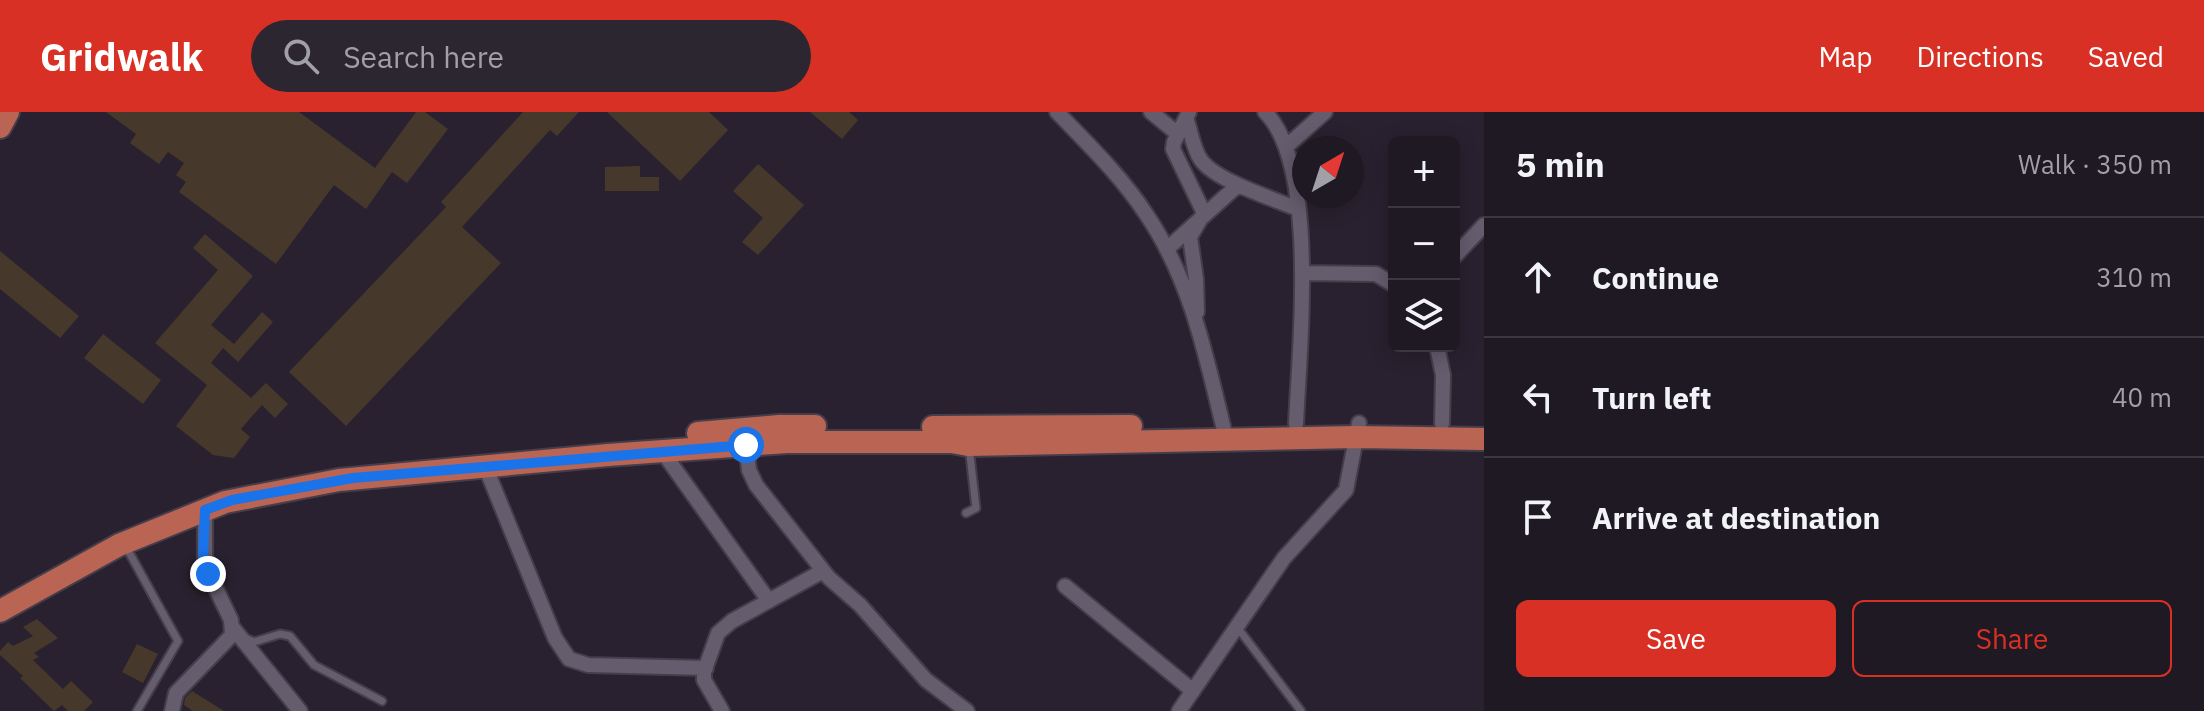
<!DOCTYPE html>
<html lang="en">
<head>
<meta charset="utf-8">
<style>
	:root { --surface:#1f1923; --page:#2c2630; --text:#f1f3f6; --muted:#a1a0a6; --line:#3c3841; --accent:#d93025 }
	body { margin:0; font-family:"IBM Plex Sans",sans-serif; background:var(--page); color:var(--text) }
	.controls { position:absolute; right:24px; top:24px; display:grid; overflow:hidden; border-radius:12px; box-shadow:0 4px 20px #0003 }
	.controls button { width:72px; height:72px; display:grid; place-items:center; padding:0; border:0; border-bottom:2px solid var(--line); background:var(--surface); color:var(--text); font:40px sans-serif }
	.compass { position:absolute; left:1292px; top:24px; width:72px; height:72px; border-radius:50%; background:var(--surface); box-shadow:0 4px 20px #0003; rotate:39deg }
	.stop { position:absolute; width:24px; height:24px; margin:-18px; border:6px solid #1a73e8; border-radius:50%; background:#fff }
	.stop.end { background:#1a73e8; border-color:#fff; box-shadow:0 2px 8px #0008 }
	.list { margin:0; padding:0; list-style:none }
	h2 { display:flex; justify-content:space-between; align-items:center; height:104px; margin:0; padding:0 32px; font-size:34px }
	h2 small { font-size:26px; font-weight:400; color:var(--muted) }
	.list li { display:grid; grid-template-columns:52px 1fr auto; gap:24px; align-items:center; box-sizing:border-box; height:120px; padding:0 32px; border-top:2px solid var(--line) }
	.list b { display:block; font-size:30px; white-space:nowrap }
	.list em { font-size:26px; font-style:normal; color:var(--muted) }
	.actions { display:flex; gap:16px; padding:24px 32px }
	.actions a { flex:1; padding:18px 0; border:2px solid var(--accent); border-radius:12px; text-align:center; font-size:28px; color:var(--accent) }
	.actions .main { background:var(--accent); color:#fff }
	.icon { flex:none; width:44px; height:44px; fill:none; stroke:currentColor; stroke-width:2; stroke-linecap:round; stroke-linejoin:round }
	.map { position:relative; flex:none; width:1484px; height:599px; overflow:hidden }
	header { display:flex; align-items:center; gap:48px; box-sizing:border-box; height:112px; padding:0 40px; background:var(--accent); color:#fff }
	header strong { font-size:38px }
	nav { display:flex; gap:44px; margin-inline-start:auto; font-size:28px }
	.search { width:560px; height:72px; background:var(--page); display:flex; align-items:center; gap:20px; box-sizing:border-box; padding:0 28px; border-radius:44px; color:var(--muted); font-size:30px }
	main { display:flex }
	aside { flex:1; background:var(--surface) }
	.map>svg:first-child { display:block }
</style>
</head>
<body>
<header>
<strong>Gridwalk</strong>
<div class="search"><svg class="icon" aria-label="search" viewBox="0 0 24 24"><circle cx="10" cy="10" r="6"/><path d="M15 15l6 6"/></svg>Search here</div>
<nav><a>Map</a><a>Directions</a><a>Saved</a></nav>
</header>
<main>
<div class="map">
<svg width="1484" height="599" viewBox="0 0 1484 599">
	<rect width="100%" height="100%" fill="#29212f"/>
	<path fill="#46392b" d="M106 0H299L375 56 416 0H425L448 17 407 71 392 60 366 97 334 73 276 152 179 80 186 70 176 63 184 51 168 40 159 52 130 31 136 22Z
		M523 0H579L557 24 550 18 462 115 501 151 346 314 289 260 446 95 441 90Z
		M607 0H709L728 18 680 69Z
		M810 0H849L858 8 842 27Z
		M758 52 804 93 758 143 742 130 763 106 733 79Z
		M640 54V65H659V79H605V55Z
		M205 122 253 164 211 213 234 232 262 200 273 210 238 250 223 236 211 251 251 286 266 271 288 292 275 306 262 293 241 317 250 325 234 346 213 343 176 314 207 273 155 231 218 158 193 136Z
		M0 139 79 204 60 226 0 177Z
		M103 222 161 268 143 292 84 246Z
		M37 507 58 526 34 541 39 545 33 548 63 577 71 569 93 590 84 599H68L62 593 54 599 20 566 23 564 0 543V539L8 530 13 534 33 524 23 515Z
		M137 532 158 542 143 571 122 560Z
		M192 579 224 599H193L184 593 185 586Z"/>
	<g fill="none" stroke-linecap="round" stroke-linejoin="round">
		<g stroke="#453e4a" stroke-width="11">
			<path id="service" d="M966 401 976 396 969 334
				M125 433 178 529 137 599
				M1237 515 1301 599
				M245 526 254 530 280 522 290 524 314 553 382 589"/>
		</g>
		<g stroke="#453e4a" stroke-width="18">
			<path id="minor" d="M1057 0C1088 32 1122 65 1146 102 1192 169 1207 249 1226 326
				M1151 0 1178 22
				M1189 0 1174 30 1173 37 1204 101 1190 125 1196 167 1197 200
				M1265 0C1319 54 1299 238 1296 312
				M1186 6C1191 19 1193 37 1201 48 1216 69 1274 87 1298 97
				M1287 34 1325 0
				M1167 137 1238 73
				M1454 145 1484 113
				M1303 161 1376 162 1394 173
				M1437 234 1443 263 1442 312
				M746 333 749 358 756 373 829 466 860 493 926 568 967 599
				M662 339 769 489
				M485 354 555 526 569 547 588 553 706 556
				M1065 474 1193 579
				M233 516 300 599
				M172 599 176 581 232 523 231 508 205 454V398
				M722 599 704 568V560L718 521 732 509 823 459
				M1179 599 1284 446 1346 378 1359 311"/>
		</g>
		<g stroke="#453e4a" stroke-width="26">
			<path id="primary" d="M0 15 8 0
				M933 315 1131 314
				M698 321 779 314H815
				M0 499 119 433 225 390 339 368 608 343 787 330H952L968 333 1356 325 1484 327"/>
		</g>
		<use href="#service" stroke="#655c6d" stroke-width="7"/>
		<use href="#minor" stroke="#655c6d" stroke-width="14"/>
		<use href="#primary" stroke="#ba6454" stroke-width="22"/>
	</g>
	<g fill="none" stroke-linecap="round" stroke-linejoin="round">
		<path stroke="#1a73e8" stroke-width="10" d="M208 462 203 445 205 398 232 388 353 366 746 333"/>
	</g>
</svg>
<div class="controls">
<button>+</button>
<button>−</button>
<button><svg class="icon" aria-label="layers" viewBox="0 0 24 24"><path d="M12 4l9 5-9 5-9-5zM3 14l9 5 9-5"/></svg></button>
</div>
<svg class="compass" viewBox="-18 -18 36 36"><path d="M0-13l5 13h-10z" fill="#e53935"/><path d="M0 13l5-13h-10z" fill="#a1a0a6"/></svg>
<div class="stop" style="left:746px;top:333px"></div>
<div class="stop end" style="left:208px;top:462px"></div>
</div>
<aside>
<h2>5 min<small>Walk · 350 m</small></h2>
<ul class="list">
<li><svg class="icon" aria-label="ahead" viewBox="0 0 24 24"><path d="M12 20V5M6 11l6-6 6 6"/></svg><div><b>Continue</b></div><em>310 m</em></li>
<li><svg class="icon" aria-label="left" viewBox="0 0 24 24"><path d="M17 20v-9H6M10 6l-5 5 5 5"/></svg><div><b>Turn left</b></div><em>40 m</em></li>
<li><svg class="icon" aria-label="arrive" viewBox="0 0 24 24"><path d="M6 21V4h12l-3 4 3 4H6"/></svg><div><b>Arrive at destination</b></div></li>
</ul>
<div class="actions"><a class="main">Save</a><a>Share</a></div>
</aside>
</main>
</body>
</html>
